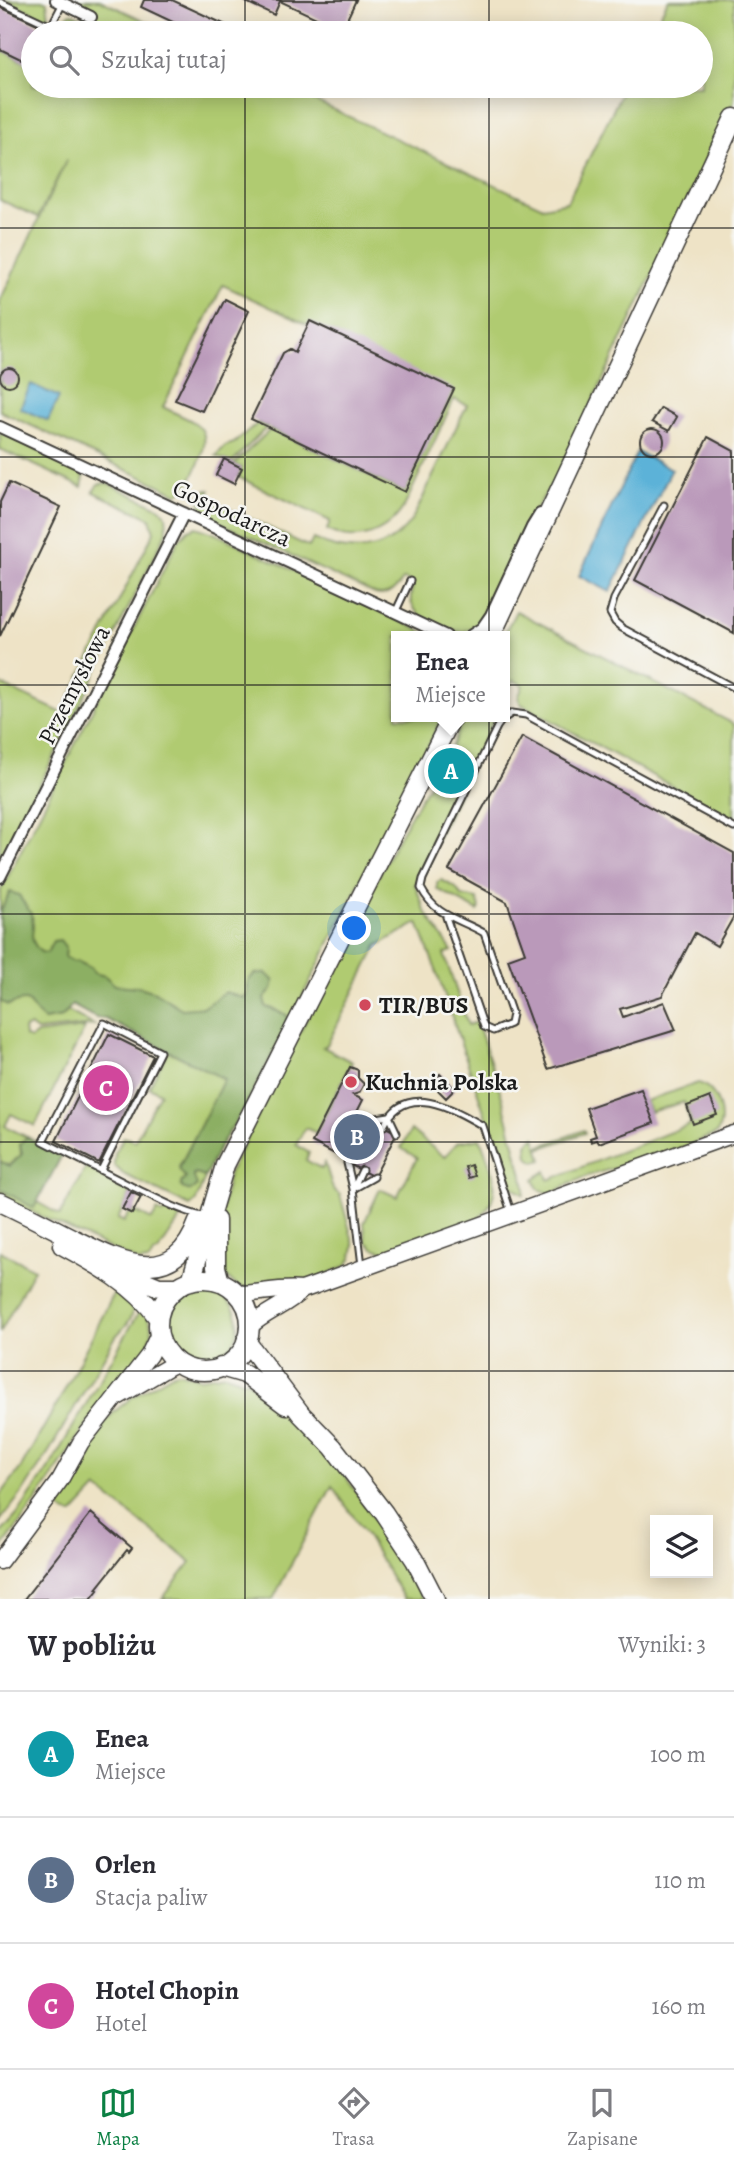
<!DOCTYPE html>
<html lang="pl">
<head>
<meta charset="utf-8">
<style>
	:root { --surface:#fff; --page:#f2f2f3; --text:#2b2b33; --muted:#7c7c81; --line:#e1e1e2; --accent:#0b8043 }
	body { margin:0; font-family:Alegreya,serif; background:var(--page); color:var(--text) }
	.controls { position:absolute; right:21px; bottom:21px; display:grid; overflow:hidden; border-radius:0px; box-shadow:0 4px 18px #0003 }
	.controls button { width:63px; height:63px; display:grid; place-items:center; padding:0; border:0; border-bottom:2px solid var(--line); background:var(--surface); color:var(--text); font:35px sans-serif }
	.you { position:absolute; left:355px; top:929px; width:24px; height:24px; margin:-18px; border:5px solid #fff; border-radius:50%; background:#1a73e8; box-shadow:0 0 0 10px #1a73e833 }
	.badge { display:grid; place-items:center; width:46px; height:46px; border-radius:50%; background:var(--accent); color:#fff; font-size:23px; font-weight:700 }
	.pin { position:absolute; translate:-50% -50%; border:4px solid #fff; box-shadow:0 2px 7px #0006 }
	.popup { position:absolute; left:391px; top:631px; width:119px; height:91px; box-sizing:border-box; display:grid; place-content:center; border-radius:0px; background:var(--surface); filter:drop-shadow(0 2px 5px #0005); font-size:23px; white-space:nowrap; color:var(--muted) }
	.popup b { font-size:26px; color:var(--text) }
	.popup::after { content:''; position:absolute; left:50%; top:100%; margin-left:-14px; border:14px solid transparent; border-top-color:var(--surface) }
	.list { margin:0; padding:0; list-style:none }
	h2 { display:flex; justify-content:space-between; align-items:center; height:91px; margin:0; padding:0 28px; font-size:30px }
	h2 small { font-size:23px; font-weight:400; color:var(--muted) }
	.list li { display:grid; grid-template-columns:46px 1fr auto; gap:21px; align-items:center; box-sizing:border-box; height:126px; padding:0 28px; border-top:2px solid var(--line) }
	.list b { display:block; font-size:26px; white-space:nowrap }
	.list p { margin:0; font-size:23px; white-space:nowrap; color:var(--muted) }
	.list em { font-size:23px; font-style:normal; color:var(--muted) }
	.icon { flex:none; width:38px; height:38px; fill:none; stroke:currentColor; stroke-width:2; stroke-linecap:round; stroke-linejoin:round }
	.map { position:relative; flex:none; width:734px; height:1599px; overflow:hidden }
	.search { position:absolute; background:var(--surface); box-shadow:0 4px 18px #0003; left:21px; right:21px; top:21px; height:77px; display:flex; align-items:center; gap:18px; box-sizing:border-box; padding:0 24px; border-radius:38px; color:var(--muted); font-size:26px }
	.sheet { height:469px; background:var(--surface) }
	nav { display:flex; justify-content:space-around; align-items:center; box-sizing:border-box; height:98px; border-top:2px solid var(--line); background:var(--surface); font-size:19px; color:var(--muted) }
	nav a { display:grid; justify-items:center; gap:4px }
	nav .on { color:var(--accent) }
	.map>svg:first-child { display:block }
</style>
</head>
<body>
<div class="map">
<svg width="734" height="1599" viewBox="0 0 734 1599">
	<rect width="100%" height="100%" fill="#f6f6f2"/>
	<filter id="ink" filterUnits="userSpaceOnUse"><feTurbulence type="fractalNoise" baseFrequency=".0143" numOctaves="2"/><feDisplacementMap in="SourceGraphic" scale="14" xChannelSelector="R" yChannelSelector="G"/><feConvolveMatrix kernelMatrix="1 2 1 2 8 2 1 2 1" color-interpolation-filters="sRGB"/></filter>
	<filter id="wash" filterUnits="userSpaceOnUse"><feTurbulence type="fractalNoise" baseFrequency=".00686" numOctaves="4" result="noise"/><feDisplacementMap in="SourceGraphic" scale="28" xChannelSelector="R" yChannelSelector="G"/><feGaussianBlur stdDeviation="1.57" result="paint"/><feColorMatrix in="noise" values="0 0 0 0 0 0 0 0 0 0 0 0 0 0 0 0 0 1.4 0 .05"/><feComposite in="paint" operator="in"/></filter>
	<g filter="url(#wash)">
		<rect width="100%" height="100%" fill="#eee3c6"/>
		<path fill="#b0cb71" stroke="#667446" stroke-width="2" d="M5 0H42L47 2 49 18 47 19Z
			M70 0H100L171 33H59L61 27 57 25 71 13 82 18 87 9Z
			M668 0H734V101L562 467 533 514 483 619C478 625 473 629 465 631 449 634 414 618 411 601 410 595 412 590 413 584L404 579C396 589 389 598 375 594L205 516 199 498 205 490H210L209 499 309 547 313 539C347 555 386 555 410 522 419 509 425 492 432 478 444 454 455 429 467 405L454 399 405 505C387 534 357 546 327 530L330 521 238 477 242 468 234 464 271 429 405 492 452 393 223 285 163 407C195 424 217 423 197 467 192 478 188 487 178 494L0 411V301L67 159 38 217 0 200V49L33 65V86H283L543 207 567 202 625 86H701V33H651Z
			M258 423 267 427 231 463 216 456 225 446 234 443Z
			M0 432 78 469 84 477 82 487 0 449Z
			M107 483 160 508 166 515 167 531 0 864V684L62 713 154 532 150 518 93 492 98 484Z
			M196 527 216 534 432 636H397V717H443L289 1023 277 1010 266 1007 264 999 269 992 247 985 248 994 244 998 229 993 196 1037 0 934V892L178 541 188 530Z
			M516 611 734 724V820L521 704 518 698 523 685 513 680 505 696V636H503Z
			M464 717H495L415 885 425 911 452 951 444 954 468 1025 477 1022 502 1097 525 1187 524 1195 509 1184 504 1170 436 970 418 923 377 946 327 1045 323 1047 352 1062 317 1133 305 1128 296 1145 309 1153 306 1160 322 1169 325 1163 333 1189 340 1195 354 1245 352 1257 349 1262 346 1266 318 1278 278 1288H238L224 1275 220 1219 229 1173 399 836 425 791 438 774H444L454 780 460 770 449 764 446 759Z
			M441 880 455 887 462 896 477 899 480 908 478 911 437 889V882Z
			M21 999 26 1000 44 1020 62 1017 68 1011 94 1025 37 1031 30 1026 24 1029 25 1037 31 1039 37 1034 85 1028 35 1126 11 1114 5 1126 27 1137 20 1144 21 1155 8 1166 0 1161V1000L8 1005Z
			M159 1046 225 1079 179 1167 186 1178 182 1182 194 1189 196 1186 193 1175 196 1174 205 1177 196 1201 190 1206 123 1174 114 1165 115 1153 124 1137 135 1141 160 1093 149 1087 166 1055Z
			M698 1083C717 1087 728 1119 716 1134 695 1142 675 1152 654 1158 614 1170 589 1170 552 1194L538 1189 534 1179 546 1171 549 1180 691 1124 684 1102 650 1112 645 1101Z
			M411 1130 444 1157 458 1142 480 1138C492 1172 507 1193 476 1221L388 1253 373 1248 366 1241 364 1223 380 1189 397 1197 417 1158 401 1148Z
			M584 1130 585 1133 539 1149 542 1160 535 1162 528 1157 527 1144 535 1137 538 1147Z
			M86 1167 131 1192 118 1219 124 1222 129 1213 134 1211 152 1220 157 1211 163 1214 166 1210 174 1214 176 1212 182 1216 158 1252 153 1254 149 1261 139 1262 0 1197V1189L34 1207 37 1202 60 1215Z
			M0 1251 34 1269 0 1333Z
			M168 1325a35 35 0 1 1 70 0a35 35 0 1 1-70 0Z
			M116 1290C142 1308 134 1317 116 1336L50 1450 22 1493 0 1521V1496L22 1466 62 1395Z
			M142 1307 150 1321 152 1333 146 1352 103 1400 35 1503 0 1550V1534L17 1515 51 1465Z
			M179 1372 199 1378 226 1374 249 1382 308 1432 340 1468 402 1561 423 1599H404L365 1533 332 1486 273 1599H162L191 1562 97 1488 73 1514C66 1515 57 1508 54 1501L96 1432 114 1412 131 1398 174 1373Z"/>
		<path fill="#8caf63" stroke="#546640" stroke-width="2" d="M10 892 19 895C22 902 28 907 31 914 38 929 24 936 41 952L47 953 53 941 60 940 66 948 65 957 74 962 77 961 91 968 94 973 105 976 115 985 140 987 155 992 182 1009 204 1007 225 992 244 998 248 994V981L254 974 266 973 274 981 272 989 264 999 266 1007 287 1015 289 1023 244 1109 218 1149 205 1177 196 1174 193 1175 197 1185 191 1191 182 1188 181 1183 186 1178 180 1171 179 1168 224 1079 106 1019 96 1018 72 1005 62 1017 44 1020C24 1005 36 995 8 1005L1 1002 0 912Z
			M27 1137 62 1155 34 1208 0 1189V1161L10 1166 22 1154 20 1144Z"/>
		<path fill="#5cb2d8" stroke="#3c677a" stroke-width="2" d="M31 384 59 397 48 421 20 408Z
			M637 452 672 469 610 592 579 576Z"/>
		<g id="blocks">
			<path fill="#ba99ba" d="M144 0H172L243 33H196L141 7Z
				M242 0H356L342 30 280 1 274 15Z
				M0 7 57 33H33V65L0 49Z
				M308 86H334L329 96Z
				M225 299 249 311 202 411 175 400Z
				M310 321 454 389 405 492 251 419 283 353 290 349 295 352Z
				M0 377a9 9 0 1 1 18 0a9 9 0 1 1-18 0Z
				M661 408 677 417 669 431 652 422Z
				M640 441a12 12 0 1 1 24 0a12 12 0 1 1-24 0Z
				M708 437 734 451V633L635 580Z
				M224 459 242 468 234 484 216 475Z
				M9 483 61 507 0 636V502Z
				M522 737 734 853V916L717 946 695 933 662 996 620 1009 623 1017 664 1002 676 1030 548 1069 508 959 525 953 507 902 449 870Z
				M109 1034 153 1056 99 1163 56 1141Z
				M350 1067 358 1070V1078L364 1084 359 1093 353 1095 363 1100 357 1112 397 1133 374 1177 347 1163 353 1151 343 1146 338 1156 312 1142Z
				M440 1074 455 1089 446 1098 431 1083Z
				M641 1089 654 1123 599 1143 597 1140 591 1142 590 1138 596 1136 586 1108Z
				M710 1097 717 1115 693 1124 687 1106Z
				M471 1165 475 1176 469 1178 465 1167Z
				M131 1192 141 1197 132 1214 122 1209Z
				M91 1513 132 1548 129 1552 127 1550 96 1589 98 1590 91 1599H24Z"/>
		</g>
	</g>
	<g filter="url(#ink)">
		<use href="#blocks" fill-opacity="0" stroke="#3c3a36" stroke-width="2"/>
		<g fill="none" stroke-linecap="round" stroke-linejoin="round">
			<g stroke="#3c3a36" stroke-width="9">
				<path id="lane" d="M0 2 51 26 63 3
					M664 505 614 599 610 613 615 622 622 628 734 688
					M395 613 410 581
					M446 917 484 1027 493 1031 510 1024 512 1014 484 933C458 918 436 917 421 888L423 879 497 727 502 720 512 713 526 715 734 828
					M370 1119 389 1116 397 1133
					M384 1126C405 1081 452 1108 483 1126L511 1212
					M347 1163 353 1189 374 1177
					M101 1170 160 1052 104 1023 43 1141C72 1156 102 1171 131 1186 154 1197 177 1210 202 1216
					M362 1170 353 1189 362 1266"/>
			</g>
			<g stroke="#3c3a36" stroke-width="14">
				<path id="street" d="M56 0 91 17
					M0 427 446 636
					M470 636 482 628 491 615 532 527 540 514
					M0 877 184 513"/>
			</g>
			<g stroke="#3c3a36" stroke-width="19">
				<path id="secondary" d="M237 1294C259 1294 281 1287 302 1290
					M249 1327C265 1312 287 1305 302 1290L734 1134
					M119 1396 177 1362
					M0 1561 60 1480 81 1442 149 1355 159 1334"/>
			</g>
			<g stroke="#3c3a36" stroke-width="21">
				<path id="primary" d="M491 636 734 118
					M0 1202C26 1214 52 1228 78 1241 126 1265 174 1288 198 1222
					M216 1220V1267L220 1282
					M62 1245C95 1263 137 1286 158 1318
					M115 1269 159 1287H178
					M158 1325a46 46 0 1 1 92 0a46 46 0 1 1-92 0Z
					M191 1281 225 1165 452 717
					M246 1341 301 1414 333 1447 384 1513 415 1560 435 1599
					M221 1367 245 1374 286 1405"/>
			</g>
			<use href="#lane" stroke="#fff" stroke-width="5"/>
			<use href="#street" stroke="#fff" stroke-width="10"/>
			<use href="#secondary" stroke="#fff" stroke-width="16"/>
			<use href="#primary" stroke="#fff" stroke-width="18"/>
		</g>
	</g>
	<path fill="none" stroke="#1c1c1c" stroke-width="2" stroke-opacity="0.55" d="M245 0V33M489 0V33M245 86V1599M489 86V1599M0 228H734M0 457H734M0 685H734M0 914H734M0 1142H734M0 1371H734"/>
	<g fill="#d1495b" stroke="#f6f6f2" stroke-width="2.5">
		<circle cx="365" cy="1005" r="7"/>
		<circle cx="351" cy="1082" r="7"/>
	</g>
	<g text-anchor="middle" stroke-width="5" stroke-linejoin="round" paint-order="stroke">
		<g font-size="24" fill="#1c1c1c" stroke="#f6f6f2">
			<text transform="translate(232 513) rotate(25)" y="8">Gospodarcza</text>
			<text transform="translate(74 685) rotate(-63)" y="8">Przemysłowa</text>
		</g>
		<g font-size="24" font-weight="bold" fill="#1c1c1c" stroke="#f6f6f2" text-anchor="start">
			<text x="379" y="1013">TIR/BUS</text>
			<text x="365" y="1090">Kuchnia Polska</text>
		</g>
	</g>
</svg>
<div class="controls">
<button><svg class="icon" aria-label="layers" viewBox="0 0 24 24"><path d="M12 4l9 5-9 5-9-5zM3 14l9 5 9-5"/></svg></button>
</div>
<div class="you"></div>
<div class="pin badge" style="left:451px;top:771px;background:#0f9aa8">A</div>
<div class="popup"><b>Enea</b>Miejsce</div>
<div class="pin badge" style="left:357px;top:1137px;background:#5c6f8a">B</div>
<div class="pin badge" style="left:106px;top:1088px;background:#d1479c">C</div>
<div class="search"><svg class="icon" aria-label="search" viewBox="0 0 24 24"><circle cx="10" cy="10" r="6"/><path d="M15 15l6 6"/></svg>Szukaj tutaj</div>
</div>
<section class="sheet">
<h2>W pobliżu<small>Wyniki: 3</small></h2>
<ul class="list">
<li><span class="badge" style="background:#0f9aa8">A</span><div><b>Enea</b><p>Miejsce</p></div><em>100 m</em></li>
<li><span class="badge" style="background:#5c6f8a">B</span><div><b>Orlen</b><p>Stacja paliw</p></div><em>110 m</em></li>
<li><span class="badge" style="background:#d1479c">C</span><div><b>Hotel Chopin</b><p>Hotel</p></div><em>160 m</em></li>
</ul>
</section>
<nav>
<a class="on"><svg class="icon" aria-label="map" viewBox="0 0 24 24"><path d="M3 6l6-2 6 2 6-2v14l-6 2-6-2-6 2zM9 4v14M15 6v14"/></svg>Mapa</a>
<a><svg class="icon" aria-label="directions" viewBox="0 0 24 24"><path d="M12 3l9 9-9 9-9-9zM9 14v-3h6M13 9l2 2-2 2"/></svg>Trasa</a>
<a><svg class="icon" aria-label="saved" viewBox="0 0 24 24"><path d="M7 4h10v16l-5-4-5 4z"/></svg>Zapisane</a>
</nav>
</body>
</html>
